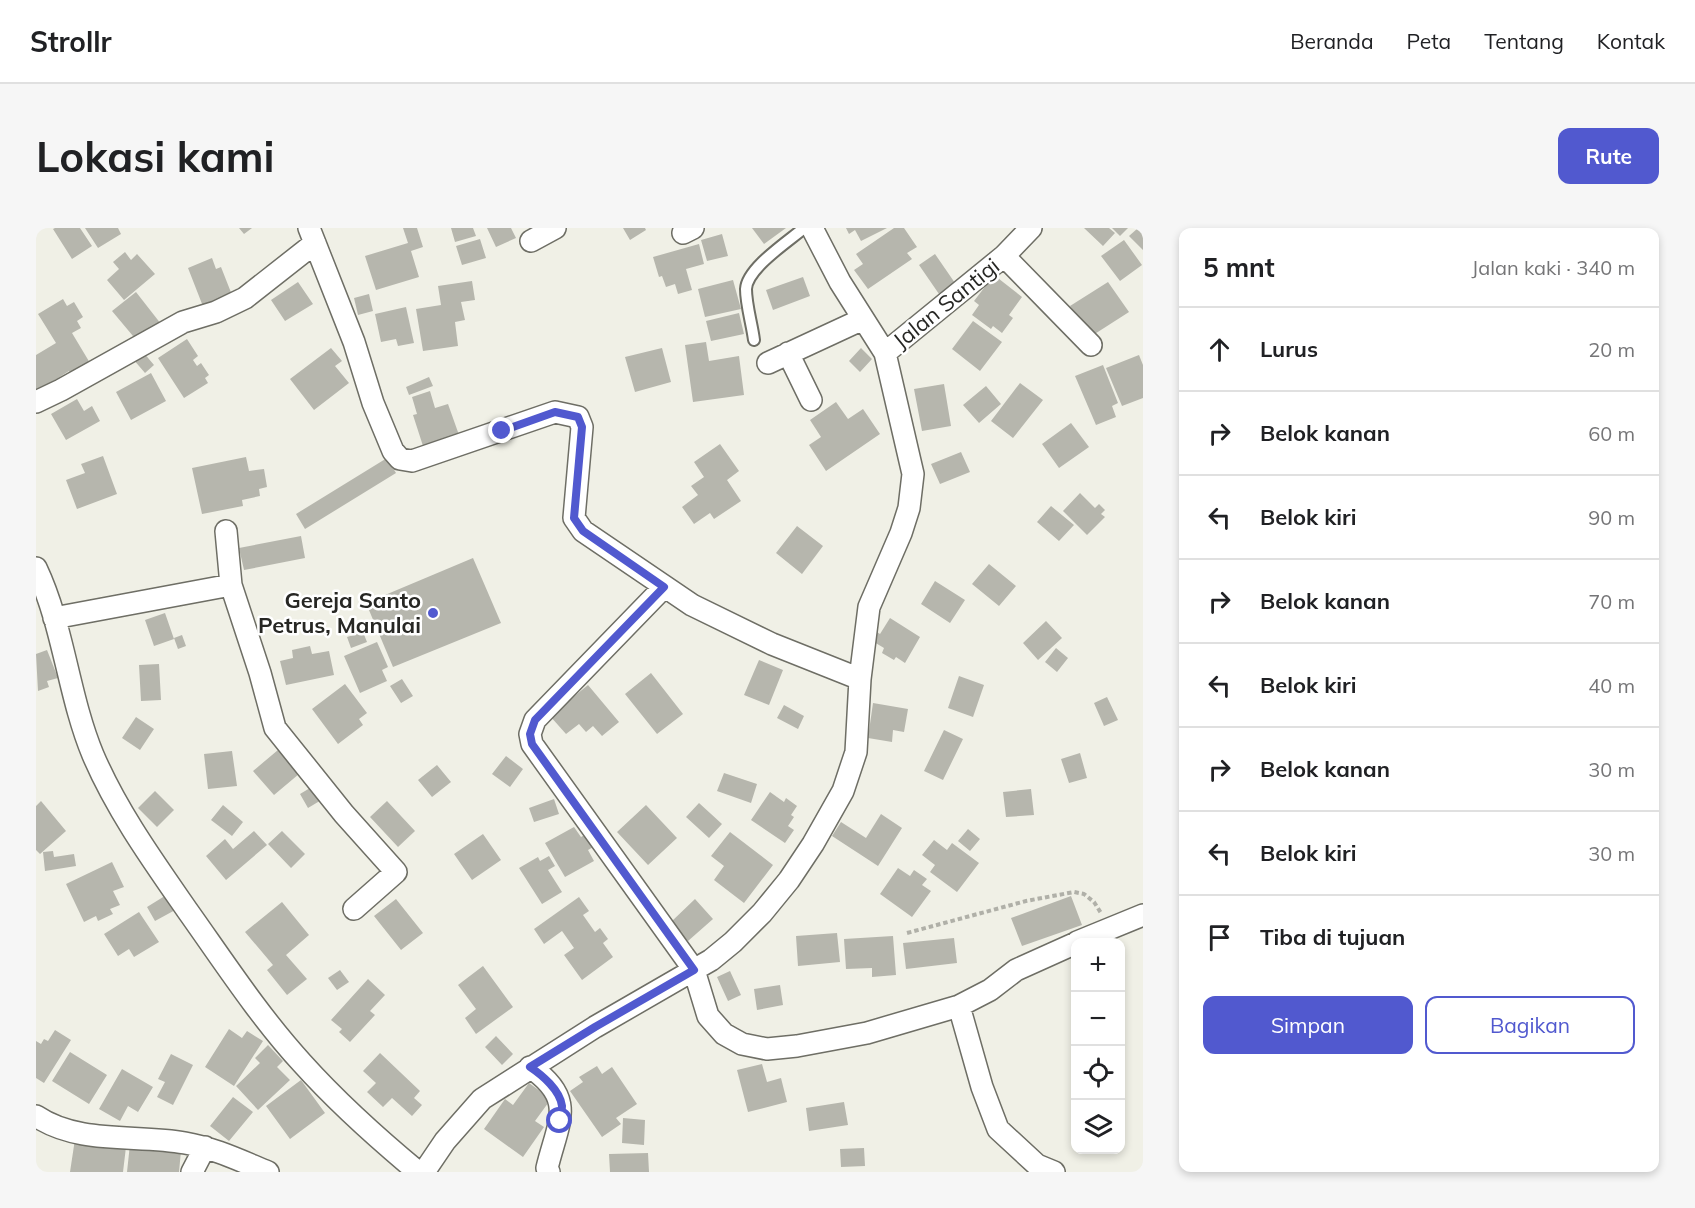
<!DOCTYPE html>
<html lang="id">
<head>
<meta charset="utf-8">
<style>
	:root { --surface:#fff; --page:#f6f6f6; --text:#202124; --muted:#757577; --line:#e0e0e0; --accent:#5159cf }
	body { margin:0; font-family:Mulish,sans-serif; background:var(--page); color:var(--text) }
	.controls { position:absolute; right:18px; bottom:18px; display:grid; overflow:hidden; border-radius:12px; box-shadow:0 3px 9px #0003 }
	.controls button { width:54px; height:54px; display:grid; place-items:center; padding:0; border:0; border-bottom:2px solid var(--line); background:var(--surface); color:var(--text); font:30px sans-serif }
	.stop { position:absolute; width:18px; height:18px; margin:-14px; border:4px solid #5159cf; border-radius:50%; background:#fff }
	.stop.end { background:#5159cf; border-color:#fff; box-shadow:0 2px 6px #0008 }
	.list { margin:0; padding:0; list-style:none }
	h2 { display:flex; justify-content:space-between; align-items:center; height:78px; margin:0; padding:0 24px; font-size:26px }
	h2 small { font-size:20px; font-weight:400; color:var(--muted) }
	.list li { display:grid; grid-template-columns:39px 1fr auto; gap:18px; align-items:center; box-sizing:border-box; height:84px; padding:0 24px; border-top:2px solid var(--line) }
	.list b { display:block; font-size:22px; white-space:nowrap }
	.list em { font-size:20px; font-style:normal; color:var(--muted) }
	.actions { display:flex; gap:12px; padding:18px 24px }
	.actions a { flex:1; padding:14px 0; border:2px solid var(--accent); border-radius:12px; text-align:center; font-size:21px; color:var(--accent) }
	.actions .main { background:var(--accent); color:#fff }
	.icon { flex:none; width:33px; height:33px; fill:none; stroke:currentColor; stroke-width:2; stroke-linecap:round; stroke-linejoin:round }
	.map { position:relative; flex:none; width:1107px; height:944px; overflow:hidden; border-radius:12px }
	header { display:flex; align-items:center; gap:36px; box-sizing:border-box; height:84px; padding:0 30px; background:var(--surface); border-bottom:2px solid var(--line) }
	header strong { font-size:28px }
	nav { display:flex; gap:33px; margin-inline-start:auto; font-size:21px }
	.intro { display:flex; align-items:center; justify-content:space-between; box-sizing:border-box; height:144px; padding:0 36px }
	h1 { margin:0; font-size:42px }
	.button { padding:15px 27px; border-radius:12px; background:var(--accent); color:#fff; font-size:21px; font-weight:700 }
	main { display:flex; gap:36px; padding:0 36px }
	aside { flex:1; background:var(--surface); border-radius:12px; box-shadow:0 3px 9px #0003 }
	.map>svg:first-child { display:block }
</style>
</head>
<body>
<header>
<strong>Strollr</strong>
<nav><a>Beranda</a><a>Peta</a><a>Tentang</a><a>Kontak</a></nav>
</header>
<div class="intro"><h1>Lokasi kami</h1><a class="button">Rute</a></div>
<main>
<div class="map">
<svg width="1107" height="944" viewBox="0 0 1107 944">
	<rect width="100%" height="100%" fill="#f0f0e6"/>
	<path fill="#b6b6ad" d="M19 0H44L56 18 36 31 17 1Z
		M49 0H82L85 6 62 20Z
		M203 0H216L208 6Z
		M367 0H381L387 19 375 23 383 49 340 62 329 28 372 15Z
		M415 0H437L440 8 419 14Z
		M451 0H475L480 10 460 19Z
		M587 0H609L610 2 594 12Z
		M716 0H750L728 16Z
		M810 0H851L825 13 819 2 813 6Z
		M858 0H868L881 19 871 25 876 31 832 61 818 42 827 36 820 26Z
		M1048 0H1073L1079 5 1067 18Z
		M1076 0H1092L1084 8Z
		M1102 0H1107V22L1093 8Z
		M686 6 692 28 671 33 665 12Z
		M444 11 450 30 426 37 420 18Z
		M1088 12 1106 37 1084 53 1065 28Z
		M663 16 668 36 650 41 656 62 642 66 639 56 630 59 626 48 623 49 617 29Z
		M89 24 95 32 101 26 119 46 88 72 71 52 83 41 77 34Z
		M899 26 919 55 903 66 883 37Z
		M176 30 180 41 185 39 196 67 168 81 152 40Z
		M958 47 986 69 973 87 977 90 966 105 957 98 955 101 936 87 943 77 938 73Z
		M767 49 774 68 737 82 730 62Z
		M697 52 705 81 669 89 662 61Z
		M436 53 439 72 425 74 429 92 419 94 422 118 387 123 380 81 405 77 402 58Z
		M262 54 277 76 249 93 235 72Z
		M1072 54 1093 84 1054 109 1034 78Z
		M100 64 125 96 102 114 76 83Z
		M333 66 337 83 322 87 318 70Z
		M27 71 31 78 38 74 47 89 41 93 45 100 36 105 57 140 38 151 33 143 0 164V127L20 115 2 86Z
		M370 79 378 115 362 118 360 111 345 114 339 86Z
		M703 85 708 106 675 113 670 93Z
		M937 93 966 114 944 143 916 121Z
		M151 111 162 128 157 132 161 138 165 135 173 147 169 150 172 155 148 170 122 130Z
		M670 114 673 133 703 128 708 167 657 174 649 117Z
		M295 120 306 133 299 138 313 155 278 182 254 151Z
		M626 120 635 154 599 164 589 129Z
		M825 120 836 131 824 144 813 133Z
		M107 124 118 137 109 145 97 131Z
		M1103 127 1107 137V170L1086 178 1070 140Z
		M1067 137 1082 175 1076 178 1080 189 1060 197 1039 148Z
		M115 145 130 173 95 192 80 164Z
		M393 149 397 158 373 167 370 159Z
		M984 155 1007 172 977 210 955 193Z
		M908 156 915 198 886 203 878 161Z
		M950 158 965 176 943 195 927 177Z
		M394 163 399 180 412 176 423 207 387 218 377 187 381 186 376 169Z
		M41 171 48 183 56 178 64 193 30 212 15 186Z
		M800 174 812 191 827 181 844 206 790 243 773 217 785 209 774 192Z
		M1035 195 1053 219 1023 240 1006 216Z
		M684 216 703 243 691 252 705 273 678 291 674 285 658 296 646 279 662 267 655 258 668 249 658 234Z
		M925 224 934 244 904 256 895 236Z
		M67 228 81 266 41 281 30 252 49 245 45 236Z
		M210 229 213 243 228 241 231 259 223 261 224 268 206 272 207 278 166 286 156 240Z
		M351 230 360 245 269 301 260 286Z
		M1044 265 1059 280 1063 276 1069 282 1065 286 1069 289 1051 307 1027 283Z
		M1015 278 1038 297 1023 313 1001 294Z
		M761 298 787 318 766 346 740 325Z
		M265 308 269 330 208 342 203 320Z
		M437 330 465 395 357 439 330 375Z
		M953 336 980 358 963 378 936 356Z
		M899 353 929 372 914 395 885 376Z
		M129 385 138 411 118 418 109 392Z
		M854 390 884 409 869 435 860 429 858 432 846 425 848 420 833 411 838 402 844 406Z
		M1010 393 1026 410 1002 432 987 415Z
		M327 404 331 414 315 420 311 409Z
		M146 407 150 418 142 421 138 410Z
		M341 414 352 439 346 442 351 453 324 465 308 428Z
		M274 418 276 426 293 423 298 447 250 457 244 433 257 430 256 422Z
		M1020 420 1032 430 1021 444 1009 434Z
		M11 422 22 450 11 453 13 459 2 463 0 426Z
		M723 432 747 442 733 477 708 467Z
		M123 436 125 472 105 473 103 437Z
		M615 445 647 486 621 506 589 466Z
		M923 448 948 457 937 489 912 480Z
		M366 451 377 468 365 475 354 458Z
		M309 456 331 485 323 491 327 497 302 516 276 481Z
		M552 457 583 494 566 508 557 498 550 504 543 496 530 506 514 488Z
		M1071 469 1082 492 1068 498 1058 475Z
		M837 475 872 481 868 504 857 502 856 514 832 510Z
		M748 477 768 488 762 501 741 490Z
		M100 489 118 501 104 522 86 510Z
		M908 502 927 511 907 552 888 543Z
		M242 522 247 527 253 522 263 546 238 567 217 543Z
		M196 523 201 558 172 561 168 526Z
		M1044 525 1051 550 1033 555 1025 531Z
		M470 528 487 541 474 559 456 546Z
		M401 537 415 554 396 569 382 552Z
		M688 545 721 556 715 575 681 563Z
		M279 557 287 571 272 580 264 566Z
		M995 561 998 587 970 589 967 564Z
		M119 563 138 582 121 599 102 580Z
		M734 564 748 574 750 570 761 578 755 587 758 589 752 598 758 602 749 615 715 592Z
		M518 571 523 586 498 594 493 580Z
		M5 573 30 603 4 626 0 622V578Z
		M351 573 379 603 362 619 334 589Z
		M663 575 686 596 673 610 650 589Z
		M187 577 207 594 196 608 175 592Z
		M610 577 641 610 612 637 581 604Z
		M845 586 866 600 842 638 796 608 805 594 830 610Z
		M538 599 545 609 552 605 559 618 552 622 558 633 529 649 509 615Z
		M932 601 944 611 934 623 922 613Z
		M218 603 231 617 190 652 170 628 189 611 197 621Z
		M246 603 269 626 255 640 232 616Z
		M694 604 737 637 708 675 678 652 688 638 675 628Z
		M447 606 465 632 436 652 418 626Z
		M898 612 911 622 916 615 943 635 921 664 894 644 899 637 886 627Z
		M17 623 18 629 38 626 40 638 9 643 7 624Z
		M513 628 519 638 512 642 526 664 506 676 483 640 502 629 504 633Z
		M76 634 88 659 77 663 84 677 74 681 77 686 62 693 60 688 48 694 30 656Z
		M862 640 874 648 878 642 891 651 886 657 895 663 876 689 844 666Z
		M132 666 141 681 119 693 111 679Z
		M1035 668 1046 697 986 718 975 690Z
		M543 669 553 683 547 687 559 704 564 700 572 711 567 715 577 729 546 752 528 727 538 720 526 703 508 716 498 701Z
		M360 671 387 705 365 722 338 688Z
		M659 671 677 691 652 713 635 694Z
		M246 674 273 707 250 727 271 751 251 767 231 742 237 737 209 704Z
		M103 684 123 714 98 729 93 721 82 728 68 706Z
		M801 705 804 734 762 738 760 708Z
		M857 708 860 747 836 749V740L810 741 808 711Z
		M918 710 921 735 870 741 867 715Z
		M447 738 477 779 440 806 429 790 440 781 422 757Z
		M304 742 313 754 301 762 292 750Z
		M694 743 705 767 692 773 681 749Z
		M332 751 349 767 334 783 339 787 314 814 303 804 306 801 295 792Z
		M744 757 747 777 721 782 718 761Z
		M193 801 206 810 211 803 227 813 198 858 169 839Z
		M19 802 35 812 8 855 0 850V813L5 816 8 811 12 813Z
		M460 808 477 826 466 837 449 819Z
		M232 817 247 833 241 839 254 852 222 882 200 858 224 835 219 830Z
		M34 824 71 847 53 876 16 853Z
		M344 825 384 863 378 870 386 877 376 888 356 870 347 879 331 864 340 855 327 843Z
		M135 826 157 837 137 877 121 869 129 854 122 851Z
		M726 836 731 854 745 850 751 874 712 884 701 842Z
		M561 838 566 846 576 839 601 876 580 890 585 896 566 909 534 863 547 854 543 849Z
		M86 841 117 859 102 884 92 878 84 893 63 881Z
		M265 852 289 885 254 911 230 878Z
		M493 855 515 871 499 893 508 899 487 929 448 901 469 871 477 877Z
		M197 869 217 884 193 913 174 898Z
		M808 874 812 897 773 903 770 880Z
		M587 890 609 892 608 917 586 915Z
		M39 911 90 919 87 944H34Z
		M94 916 145 923 143 944H91Z
		M828 920 829 938 805 939 804 921Z
		M612 925 613 944H574L573 926Z"/>
	<g fill="none" stroke-linecap="round" stroke-linejoin="round">
		<g stroke="#6e6e65" stroke-width="14">
			<path id="service" d="M718 112C716 96 710 77 710 61 711 40 753 13 768 0"/>
		</g>
		<g stroke="#6e6e65" stroke-width="24">
			<path id="minor" d="M273 0 318 114 337 175 357 223 364 231 376 233 519 184 542 189 546 199 538 290 547 303 656 377 736 416 824 451
				M647 5 657 0
				M495 13 519 0
				M968 28 1055 117
				M752 125 775 172
				M849 125 968 28 995 0
				M732 135 827 91
				M0 174 25 162 147 94 180 84 209 70 279 15
				M190 303 195 357
				M0 340C28 399 32 467 57 527 81 583 117 633 151 682 188 734 223 788 266 835 302 875 341 910 382 944
				M628 359 499 492 494 506 496 516 658 742 672 788 688 806 706 816 731 821 761 818 831 805 923 778 954 762 980 742 1040 715
				M18 390 195 357 224 445 239 500 308 586 360 644 318 681
				M1041 714 1107 687
				M923 778 946 859 962 901 1001 937 1018 944
				M494 839C541 871 522 894 511 940L513 944
				M0 888C43 917 101 906 149 915 178 920 205 933 232 944
				M156 944 169 919
				M388 944 409 913 446 871 559 799 675 732 697 714 726 685 753 652 777 616 807 563 820 524 824 451 833 379 865 305 873 280 877 246 849 125 804 54 776 0"/>
		</g>
		<path stroke="#b0b0a8" stroke-width="4" stroke-dasharray="4.5 3" stroke-linecap="butt" d="M871 705 990 673 1038 664 1048 666 1058 674 1065 685"/>
		<use href="#service" stroke="#fff" stroke-width="10"/>
		<use href="#minor" stroke="#fff" stroke-width="21"/>
	</g>
	<g fill="none" stroke-linecap="round" stroke-linejoin="round">
		<path stroke="#5159cf" stroke-width="8" d="M466 203 519 184 542 189 546 199 538 290 547 303 628 359 499 492 494 506 496 516 658 742 559 799 494 839C506 847 524 862 526 878 526 883 524 889 524 893"/>
	</g>
	<circle fill="#5159cf" stroke="#fff" stroke-width="2" cx="397" cy="385" r="6"/>
	<g text-anchor="middle" stroke-width="5" stroke-linejoin="round" paint-order="stroke">
		<g font-size="22" fill="#272724" stroke="#fff">
			<text transform="translate(910 75) rotate(-39)" y="8">Jalan Santigi</text>
		</g>
		<g font-size="22" font-weight="bold" fill="#272724" stroke="#fff" text-anchor="end">
			<text x="385" y="380">Gereja Santo<tspan x="385" dy="25">Petrus, Manulai</tspan></text>
		</g>
	</g>
</svg>
<div class="controls">
<button>+</button>
<button>−</button>
<button><svg class="icon" aria-label="locate" viewBox="0 0 24 24"><circle cx="12" cy="12" r="6"/><path d="M12 2v4M12 18v4M2 12h4M18 12h4"/></svg></button>
<button><svg class="icon" aria-label="layers" viewBox="0 0 24 24"><path d="M12 4l9 5-9 5-9-5zM3 14l9 5 9-5"/></svg></button>
</div>
<div class="stop" style="left:524px;top:893px"></div>
<div class="stop end" style="left:466px;top:203px"></div>
</div>
<aside>
<h2>5 mnt<small>Jalan kaki · 340 m</small></h2>
<ul class="list">
<li><svg class="icon" aria-label="ahead" viewBox="0 0 24 24"><path d="M12 20V5M6 11l6-6 6 6"/></svg><div><b>Lurus</b></div><em>20 m</em></li>
<li><svg class="icon" aria-label="right" viewBox="0 0 24 24"><path d="M7 20v-9h11M14 6l5 5-5 5"/></svg><div><b>Belok kanan</b></div><em>60 m</em></li>
<li><svg class="icon" aria-label="left" viewBox="0 0 24 24"><path d="M17 20v-9H6M10 6l-5 5 5 5"/></svg><div><b>Belok kiri</b></div><em>90 m</em></li>
<li><svg class="icon" aria-label="right" viewBox="0 0 24 24"><path d="M7 20v-9h11M14 6l5 5-5 5"/></svg><div><b>Belok kanan</b></div><em>70 m</em></li>
<li><svg class="icon" aria-label="left" viewBox="0 0 24 24"><path d="M17 20v-9H6M10 6l-5 5 5 5"/></svg><div><b>Belok kiri</b></div><em>40 m</em></li>
<li><svg class="icon" aria-label="right" viewBox="0 0 24 24"><path d="M7 20v-9h11M14 6l5 5-5 5"/></svg><div><b>Belok kanan</b></div><em>30 m</em></li>
<li><svg class="icon" aria-label="left" viewBox="0 0 24 24"><path d="M17 20v-9H6M10 6l-5 5 5 5"/></svg><div><b>Belok kiri</b></div><em>30 m</em></li>
<li><svg class="icon" aria-label="arrive" viewBox="0 0 24 24"><path d="M6 21V4h12l-3 4 3 4H6"/></svg><div><b>Tiba di tujuan</b></div></li>
</ul>
<div class="actions"><a class="main">Simpan</a><a>Bagikan</a></div>
</aside>
</main>
</body>
</html>
